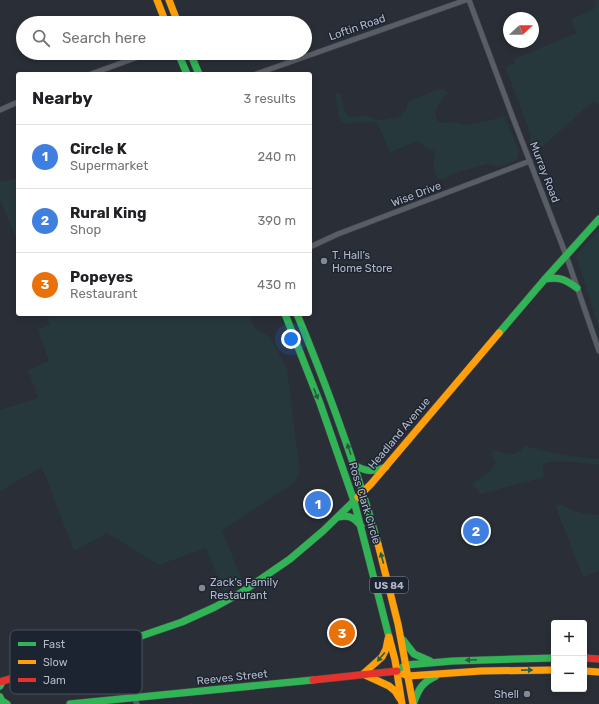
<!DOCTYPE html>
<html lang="en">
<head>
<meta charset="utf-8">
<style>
	:root { --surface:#fff; --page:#f6f6f6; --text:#202124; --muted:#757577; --line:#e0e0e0; --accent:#0b8043 }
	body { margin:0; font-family:Rubik,sans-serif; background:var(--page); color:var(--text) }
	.controls { position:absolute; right:12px; bottom:12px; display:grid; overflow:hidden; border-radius:4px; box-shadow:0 2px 6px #0003 }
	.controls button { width:36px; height:36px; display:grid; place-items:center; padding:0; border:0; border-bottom:1px solid var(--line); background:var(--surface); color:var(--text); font:20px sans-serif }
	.compass { position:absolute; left:503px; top:12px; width:36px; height:36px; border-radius:50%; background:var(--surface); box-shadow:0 2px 6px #0003; rotate:69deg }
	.you { position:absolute; left:291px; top:339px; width:14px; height:14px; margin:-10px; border:3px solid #fff; border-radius:50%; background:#1a73e8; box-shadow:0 0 0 6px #1a73e833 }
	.badge { display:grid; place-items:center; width:26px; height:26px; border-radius:50%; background:var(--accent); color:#fff; font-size:13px; font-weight:700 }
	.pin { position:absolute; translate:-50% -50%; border:2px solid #fff; box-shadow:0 1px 4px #0006 }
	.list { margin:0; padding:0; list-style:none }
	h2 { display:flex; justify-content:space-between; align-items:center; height:52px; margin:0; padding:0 16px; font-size:17px }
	h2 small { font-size:13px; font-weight:400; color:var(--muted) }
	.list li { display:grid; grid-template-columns:26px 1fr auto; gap:12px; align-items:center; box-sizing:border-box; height:64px; padding:0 16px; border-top:1px solid var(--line) }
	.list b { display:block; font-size:15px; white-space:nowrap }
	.list p { margin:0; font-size:13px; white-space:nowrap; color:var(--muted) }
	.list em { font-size:13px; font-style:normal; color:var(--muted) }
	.icon { flex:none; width:22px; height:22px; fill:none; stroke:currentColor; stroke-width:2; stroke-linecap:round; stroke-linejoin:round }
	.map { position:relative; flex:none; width:599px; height:704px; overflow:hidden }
	.search { position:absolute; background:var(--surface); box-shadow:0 2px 6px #0003; left:16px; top:16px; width:296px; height:44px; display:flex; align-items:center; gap:10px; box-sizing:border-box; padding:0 14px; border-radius:22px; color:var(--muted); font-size:15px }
	.panel { position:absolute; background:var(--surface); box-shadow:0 2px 6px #0003; left:16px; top:72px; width:296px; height:244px; border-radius:4px }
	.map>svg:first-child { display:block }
</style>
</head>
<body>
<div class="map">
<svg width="599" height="704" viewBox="0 0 599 704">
	<rect width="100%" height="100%" fill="#2a2e36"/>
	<path fill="#27383c" d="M595 0H599V104L594 102 590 104 542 147 533 151C529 146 529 141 531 135L505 67 515 63 514 59 577 33 571 19 593 10 595 5Z
		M443 89 447 93 437 107 435 114 437 120 441 123 454 122 464 125 484 122 504 116 519 150 518 157 516 161 498 167 487 164 451 174 445 179H438C432 170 433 163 435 153L433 150 428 149 418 141 390 152 378 124 373 121 364 123 360 122 345 124C338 119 339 114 338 106 337 103 336 100 335 96L336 93H340L345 111 348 116 352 117 368 115 376 120H382L399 117 407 109V103L411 100 424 95 435 90Z
		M17 178 18 181V244L0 199V182Z
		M599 230V328L576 255Z
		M46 314H250L254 328 270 337 287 368 300 474 294 483 222 530 242 581 224 592 206 548 159 565 107 533 74 551 42 467 0 491V410L38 398 28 370 49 361 38 329 50 325Z
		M524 446C530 447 534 448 540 450 558 454 580 458 599 459V465C589 464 552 458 545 464 541 467 544 473 544 476L542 478 479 494V489L475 488 473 486 474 482C482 476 495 471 495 460L491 455 494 450C506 452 515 460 524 446Z
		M555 505H562L570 509 585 514 599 515V571L583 577Z"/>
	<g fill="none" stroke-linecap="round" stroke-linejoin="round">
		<g stroke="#46494f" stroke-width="6">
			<path id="street" d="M469 0 513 118 566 255 599 351
				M91 74 149 53
				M256 74 466 0
				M0 110 18 102
				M310 247 338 234 530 161
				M113 646 125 681 129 687 137 704"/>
		</g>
		<g stroke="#46494f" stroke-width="8">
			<path id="fast" d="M178 53 187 74
				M190 53 199 74
				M545 279C560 277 565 279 577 288
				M285 314 320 403 354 501 389 637
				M297 314C328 389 356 465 378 544
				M499 333 545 279 599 219
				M354 465C367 472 372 472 386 467
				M338 517C350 515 353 517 361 526
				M403 640 414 654 430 661
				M112 646 182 622 215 607 242 592 290 559 323 531 358 497
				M401 668 406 665 453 661 554 658
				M0 686 2 682
				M0 697 2 701 7 704
				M414 702C419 688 423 682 436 676
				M70 704 313 680"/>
		</g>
		<g stroke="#46494f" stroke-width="8">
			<path id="slow" d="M157 0 166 23
				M169 0 178 23
				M358 497 371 484 499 333
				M378 544 398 624 413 704
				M389 637 395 660 402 704
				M388 639 386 649 382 657 363 674 389 686 395 691 400 699
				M584 671 599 672
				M403 674 408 676 481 671 554 670"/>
		</g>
		<g stroke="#46494f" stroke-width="8">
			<path id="jam" d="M584 658 599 659
				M313 680 397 671
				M0 682 66 662 112 646"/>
		</g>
		<use href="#street" stroke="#595d65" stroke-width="5"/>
		<use href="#fast" stroke="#30b455" stroke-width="7"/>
		<use href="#slow" stroke="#ff9f0a" stroke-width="7"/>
		<use href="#jam" stroke="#e5322d" stroke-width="7"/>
	</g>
	<defs><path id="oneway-solid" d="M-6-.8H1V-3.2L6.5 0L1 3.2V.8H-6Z"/></defs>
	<g fill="#255e3f">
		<use href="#oneway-solid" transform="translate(316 394) rotate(69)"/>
		<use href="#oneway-solid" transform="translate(349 449) rotate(-109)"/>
		<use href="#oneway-solid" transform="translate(382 558) rotate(-105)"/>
		<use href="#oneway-solid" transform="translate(381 657) rotate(130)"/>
		<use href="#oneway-solid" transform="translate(471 660) rotate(177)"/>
		<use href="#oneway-solid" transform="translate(527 670) rotate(-1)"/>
	</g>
	<g fill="#838895" stroke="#1d2431" stroke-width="1.5">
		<circle cx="324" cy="261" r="4"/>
		<circle cx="202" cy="588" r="4"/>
		<circle cx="527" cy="694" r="4"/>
	</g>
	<g text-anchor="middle" stroke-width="3" stroke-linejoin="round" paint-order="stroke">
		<rect fill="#1d2431" stroke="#868c9b" stroke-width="1" x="370" y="577" width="38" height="16" rx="3"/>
		<g font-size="10" font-weight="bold" fill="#b3b9c8">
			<text x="389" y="589">US 84</text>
		</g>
		<g font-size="11" fill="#b3b9c8" stroke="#1d2431">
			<text transform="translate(357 27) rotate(-19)" y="4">Loftin Road</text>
			<text transform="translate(545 172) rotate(69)" y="4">Murray Road</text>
			<text transform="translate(416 194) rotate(-21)" y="4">Wise Drive</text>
			<text transform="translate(399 433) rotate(-50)" y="4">Headland Avenue</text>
			<text transform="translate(365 503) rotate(73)" y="4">Ross Clark Circle</text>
			<text transform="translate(232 677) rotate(-6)" y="4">Reeves Street</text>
		</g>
		<g font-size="11" fill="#b3b9c8" stroke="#1d2431" text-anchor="start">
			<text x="332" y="259">T. Hall’s<tspan x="332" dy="13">Home Store</tspan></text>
			<text x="210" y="586">Zack's Family<tspan x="210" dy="13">Restaurant</tspan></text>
			<text x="519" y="698" text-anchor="end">Shell</text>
		</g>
	</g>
	<rect x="10" y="630" width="132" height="64" rx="6" fill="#1d2431" stroke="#4a515e" stroke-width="1"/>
	<rect x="18" y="642" width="18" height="4" fill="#30b455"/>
	<rect x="18" y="660" width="18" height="4" fill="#ff9f0a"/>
	<rect x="18" y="678" width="18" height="4" fill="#e5322d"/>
	<g font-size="11" fill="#b3b9c8">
		<text x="43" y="648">Fast</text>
		<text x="43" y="666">Slow</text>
		<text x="43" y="684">Jam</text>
	</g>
</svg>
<div class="controls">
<button>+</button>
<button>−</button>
</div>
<svg class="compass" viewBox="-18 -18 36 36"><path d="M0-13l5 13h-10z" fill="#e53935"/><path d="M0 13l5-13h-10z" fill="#757577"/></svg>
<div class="you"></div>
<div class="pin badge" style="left:318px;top:504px;background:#3f7fe0">1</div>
<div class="pin badge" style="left:476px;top:531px;background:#3f7fe0">2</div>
<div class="pin badge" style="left:342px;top:633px;background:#e8710a">3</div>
<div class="search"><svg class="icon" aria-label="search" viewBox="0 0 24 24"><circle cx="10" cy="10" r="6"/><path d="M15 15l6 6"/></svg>Search here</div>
<section class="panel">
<h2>Nearby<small>3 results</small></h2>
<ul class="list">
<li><span class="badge" style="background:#3f7fe0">1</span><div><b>Circle K</b><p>Supermarket</p></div><em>240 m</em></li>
<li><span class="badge" style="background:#3f7fe0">2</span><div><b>Rural King</b><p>Shop</p></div><em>390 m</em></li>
<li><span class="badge" style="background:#e8710a">3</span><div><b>Popeyes</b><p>Restaurant</p></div><em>430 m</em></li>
</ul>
</section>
</div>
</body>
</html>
